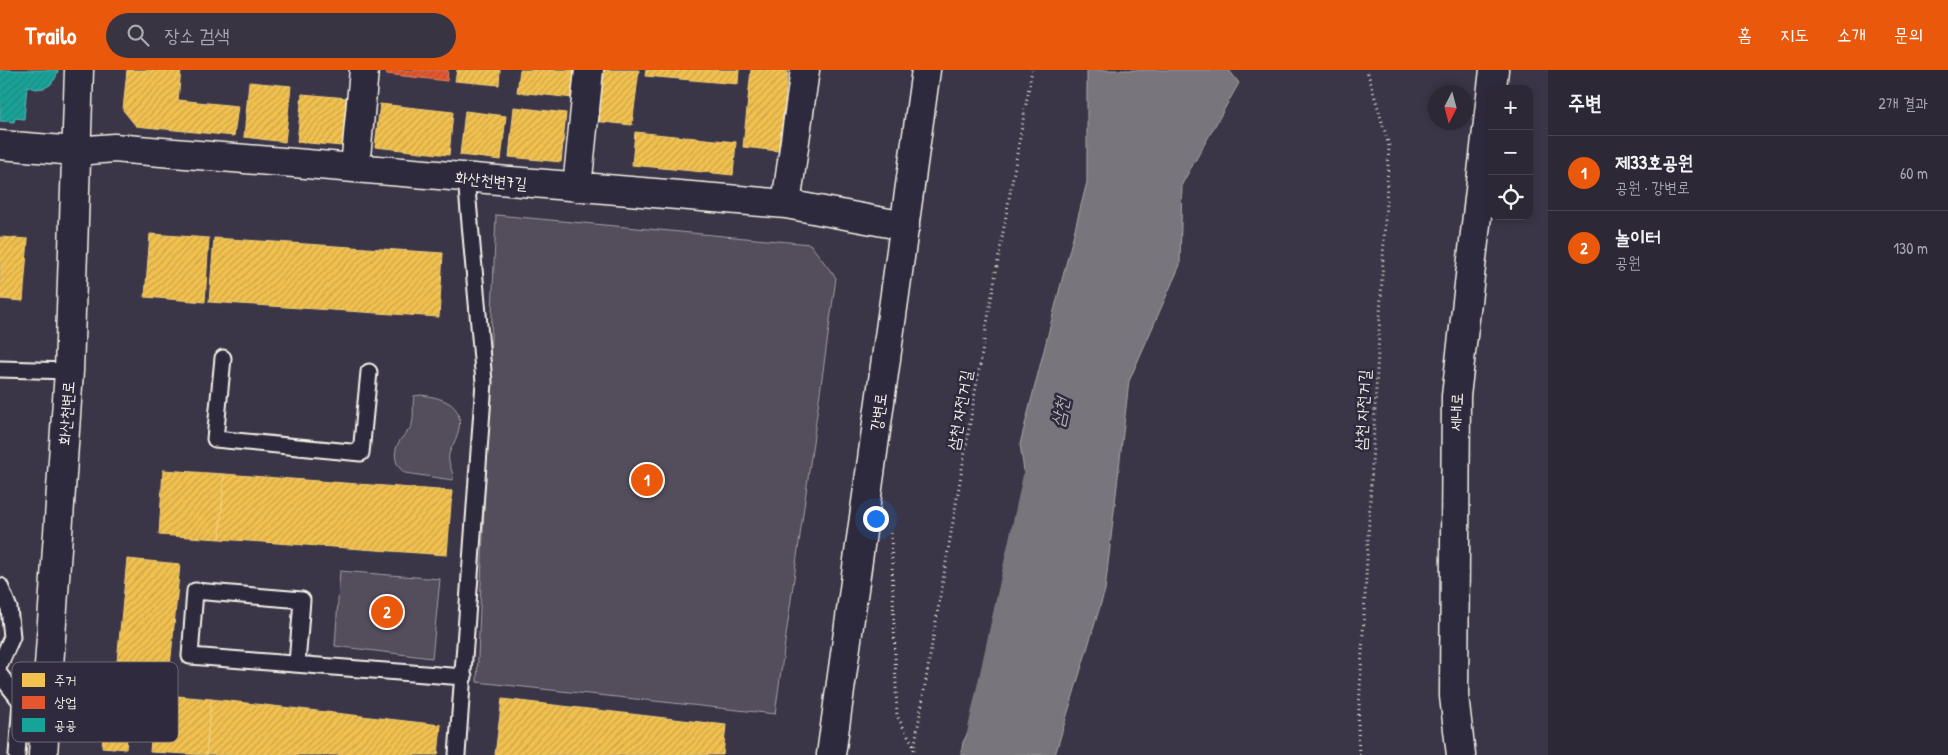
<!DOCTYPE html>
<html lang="ko">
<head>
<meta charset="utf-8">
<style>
	:root { --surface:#2c2835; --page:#383441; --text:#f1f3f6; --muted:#a6a6ad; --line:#484450; --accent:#ea580c }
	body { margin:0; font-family:"Patrick Hand","Poor Story",sans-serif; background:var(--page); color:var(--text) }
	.controls { position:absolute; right:15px; top:15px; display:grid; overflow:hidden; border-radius:10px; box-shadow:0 2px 8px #0003 }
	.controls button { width:45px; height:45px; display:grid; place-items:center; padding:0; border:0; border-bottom:1px solid var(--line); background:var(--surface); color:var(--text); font:25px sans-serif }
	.compass { position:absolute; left:1428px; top:15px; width:45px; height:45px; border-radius:50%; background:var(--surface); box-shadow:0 2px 8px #0003; rotate:186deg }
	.you { position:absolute; left:875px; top:448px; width:18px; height:18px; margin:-12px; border:4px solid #fff; border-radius:50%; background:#1a73e8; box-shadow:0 0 0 8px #1a73e833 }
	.badge { display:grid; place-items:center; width:32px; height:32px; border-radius:50%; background:var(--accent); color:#fff; font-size:16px; font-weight:700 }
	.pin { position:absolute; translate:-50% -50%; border:2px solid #fff; box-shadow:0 1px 5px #0006 }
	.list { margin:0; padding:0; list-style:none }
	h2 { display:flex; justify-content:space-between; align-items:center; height:65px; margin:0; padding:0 20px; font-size:21px }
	h2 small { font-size:16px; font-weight:400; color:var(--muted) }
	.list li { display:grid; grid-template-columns:32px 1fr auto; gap:15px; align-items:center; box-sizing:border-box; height:75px; padding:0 20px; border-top:1px solid var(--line) }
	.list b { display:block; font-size:19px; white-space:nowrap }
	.list p { margin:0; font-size:16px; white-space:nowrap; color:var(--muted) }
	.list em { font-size:16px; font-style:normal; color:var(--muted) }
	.icon { flex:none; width:28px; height:28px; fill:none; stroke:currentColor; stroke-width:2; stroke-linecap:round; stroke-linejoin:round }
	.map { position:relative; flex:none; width:1548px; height:685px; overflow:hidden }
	header { display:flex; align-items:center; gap:30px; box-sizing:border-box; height:70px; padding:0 25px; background:var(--accent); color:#fff }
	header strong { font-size:24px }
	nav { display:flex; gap:28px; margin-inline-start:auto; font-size:18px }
	.search { width:350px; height:45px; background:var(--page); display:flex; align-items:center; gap:12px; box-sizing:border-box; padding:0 18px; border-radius:28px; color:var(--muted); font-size:19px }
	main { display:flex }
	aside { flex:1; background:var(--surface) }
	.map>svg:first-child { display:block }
</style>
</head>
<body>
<header>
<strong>Trailo</strong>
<div class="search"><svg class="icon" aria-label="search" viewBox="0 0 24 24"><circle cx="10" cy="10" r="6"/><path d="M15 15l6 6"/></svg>장소 검색</div>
<nav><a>홈</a><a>지도</a><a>소개</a><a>문의</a></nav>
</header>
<main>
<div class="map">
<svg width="1548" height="685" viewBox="0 0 1548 685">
	<defs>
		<pattern id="homes-hatch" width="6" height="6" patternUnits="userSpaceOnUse" patternTransform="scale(1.25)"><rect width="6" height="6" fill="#f2c14e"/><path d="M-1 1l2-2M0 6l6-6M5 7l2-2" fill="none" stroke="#c8a34c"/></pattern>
		<pattern id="shops-hatch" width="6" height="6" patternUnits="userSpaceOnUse" patternTransform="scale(1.25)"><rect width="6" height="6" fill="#e4572e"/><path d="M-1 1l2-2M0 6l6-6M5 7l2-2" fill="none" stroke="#ae5236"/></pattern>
		<pattern id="public-hatch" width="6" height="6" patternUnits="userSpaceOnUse" patternTransform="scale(1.25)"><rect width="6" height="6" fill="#17a398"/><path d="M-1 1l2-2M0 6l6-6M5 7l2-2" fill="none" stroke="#26887f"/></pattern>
	</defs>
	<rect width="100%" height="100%" fill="#3b3647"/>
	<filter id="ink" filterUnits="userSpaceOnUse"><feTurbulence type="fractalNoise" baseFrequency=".02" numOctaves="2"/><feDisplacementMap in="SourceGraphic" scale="10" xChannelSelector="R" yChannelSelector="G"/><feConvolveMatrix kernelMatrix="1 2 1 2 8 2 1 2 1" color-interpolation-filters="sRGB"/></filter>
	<g filter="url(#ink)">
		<path fill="#534e5c" stroke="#a4a0a2" d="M496 145 810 174 836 208 775 644 477 612Z
			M421 325C446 328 467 336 457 366 455 372 451 377 449 384 447 394 454 401 453 410L405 403C394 395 392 381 401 369 404 365 408 362 411 357 415 348 412 336 414 326Z
			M340 501 440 509 432 588 335 576Z"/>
		<path fill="#78747b" stroke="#aaa6a7" d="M1087 0H1229L1239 13 1182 114 1180 195 1129 311 1105 520 1055 685H961L963 672 1042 521 1020 374 1087 112Z"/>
		<path fill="url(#homes-hatch)" stroke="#f3cf7c" d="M127 0H181L178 30 238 36 234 66 136 56 123 40Z
			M457 0H500L499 15 455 11Z
			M520 0H577L574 28 517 22Z
			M599 0H639L632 55 593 51Z
			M646 0H739L738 14 645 6Z
			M751 0H788L779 81 743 77Z
			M249 12 291 16 285 72 244 67Z
			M302 24 347 28 342 76 297 72Z
			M380 34 453 42 449 85 375 77Z
			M514 37 566 43 561 92 509 87Z
			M465 41 506 46 501 90 460 85Z
			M635 62 736 72 733 105 632 95Z
			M150 164 209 168 205 232 145 227Z
			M0 167 28 169 23 231 0 229Z
			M214 168 443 183 439 247 209 232Z
			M163 400 224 404 220 469 159 465Z
			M224 404 452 421 447 485 220 469Z
			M127 489 180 494 169 607 116 602Z
			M107 618 131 621 126 679 102 677Z
			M155 624 211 629 206 685 150 682Z
			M211 629 441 655 438 685H206Z
			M502 629 726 655 723 685H495Z"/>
		<path fill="url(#shops-hatch)" stroke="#e98566" d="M387 0H448L447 11 386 4Z"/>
		<path fill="url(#public-hatch)" stroke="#59bab0" d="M0 0H58V1L55 9 50 15 44 18 36 19 27 16 24 49 15 48 14 52 0 51Z"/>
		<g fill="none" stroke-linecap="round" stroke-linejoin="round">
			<path stroke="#78747b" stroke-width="46" d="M989 685 990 665 1047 403"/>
			<g stroke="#f4f1e8" stroke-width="19">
				<path id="lane" d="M223 288 215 369 361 383 369 302
					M0 299 69 301
					M0 516 9 538 12 567 0 594
					M297 594 302 530 195 521 190 586 464 607
					M0 605 21 632 17 685
					M457 685 484 312 466 108"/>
			</g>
			<g stroke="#f4f1e8" stroke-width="31">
				<path id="street" d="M0 75 76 81 114 78 786 134 905 156
					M355 98 364 0
					M577 117 589 0
					M786 134 805 0
					M43 685 69 301 79 0"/>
			</g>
			<g stroke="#f4f1e8" stroke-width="31">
				<path id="secondary" d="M831 685 926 0
					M1461 685 1454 626 1456 326 1494 0"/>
			</g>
			<path stroke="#f4f1e8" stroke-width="3" stroke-dasharray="1 4" stroke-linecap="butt" d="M891 463 897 646 914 676
				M913 685 991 230 1032 0
				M1359 685 1358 657 1389 76 1367 0"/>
			<use href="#lane" stroke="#2f2a3d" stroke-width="15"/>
			<use href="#street" stroke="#2f2a3d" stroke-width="28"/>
			<use href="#secondary" stroke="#2f2a3d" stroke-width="28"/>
		</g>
	</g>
	<g text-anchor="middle" stroke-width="5" stroke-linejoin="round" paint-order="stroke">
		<g font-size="16" fill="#f4f1e8" stroke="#2f2a3d">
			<text transform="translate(491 110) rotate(5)" y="6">화산천변7길</text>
			<text transform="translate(959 340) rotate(-80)" y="6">삼천 자전거길</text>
			<text transform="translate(1362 340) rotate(-87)" y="6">삼천 자전거길</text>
			<text transform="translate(878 342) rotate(-82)" y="6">강변로</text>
			<text transform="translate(1456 342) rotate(-88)" y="6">세내로</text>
			<text transform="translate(66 343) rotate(-86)" y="6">화산천변로</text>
		</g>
		<g font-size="18" font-style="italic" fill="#b6b2b2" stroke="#2f2a3d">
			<text transform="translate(1060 342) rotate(-78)" y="6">삼천</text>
		</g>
	</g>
	<rect x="12" y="592" width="166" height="80" rx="8" fill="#2f2a3d" stroke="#6a6670" stroke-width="1"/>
	<rect x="22" y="603" width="23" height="14" fill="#f2c14e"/>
	<rect x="22" y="626" width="23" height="13" fill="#e4572e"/>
	<rect x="22" y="648" width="23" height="14" fill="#17a398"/>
	<g font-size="14" fill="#f4f1e8">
		<text x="54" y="615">주거</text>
		<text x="54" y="637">상업</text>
		<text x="54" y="660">공공</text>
	</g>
</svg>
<div class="controls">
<button>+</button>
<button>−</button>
<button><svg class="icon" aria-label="locate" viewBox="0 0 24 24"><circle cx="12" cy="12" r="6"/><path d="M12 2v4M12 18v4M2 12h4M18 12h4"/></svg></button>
</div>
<svg class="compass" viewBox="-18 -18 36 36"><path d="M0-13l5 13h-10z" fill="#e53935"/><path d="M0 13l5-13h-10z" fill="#a6a6ad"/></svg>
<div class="you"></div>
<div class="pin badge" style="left:647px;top:410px">1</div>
<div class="pin badge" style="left:387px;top:542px">2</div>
</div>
<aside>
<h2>주변<small>2개 결과</small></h2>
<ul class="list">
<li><span class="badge">1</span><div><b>제33호공원</b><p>공원 · 강변로</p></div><em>60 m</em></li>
<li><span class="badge">2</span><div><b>놀이터</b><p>공원</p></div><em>130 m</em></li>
</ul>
</aside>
</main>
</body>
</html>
